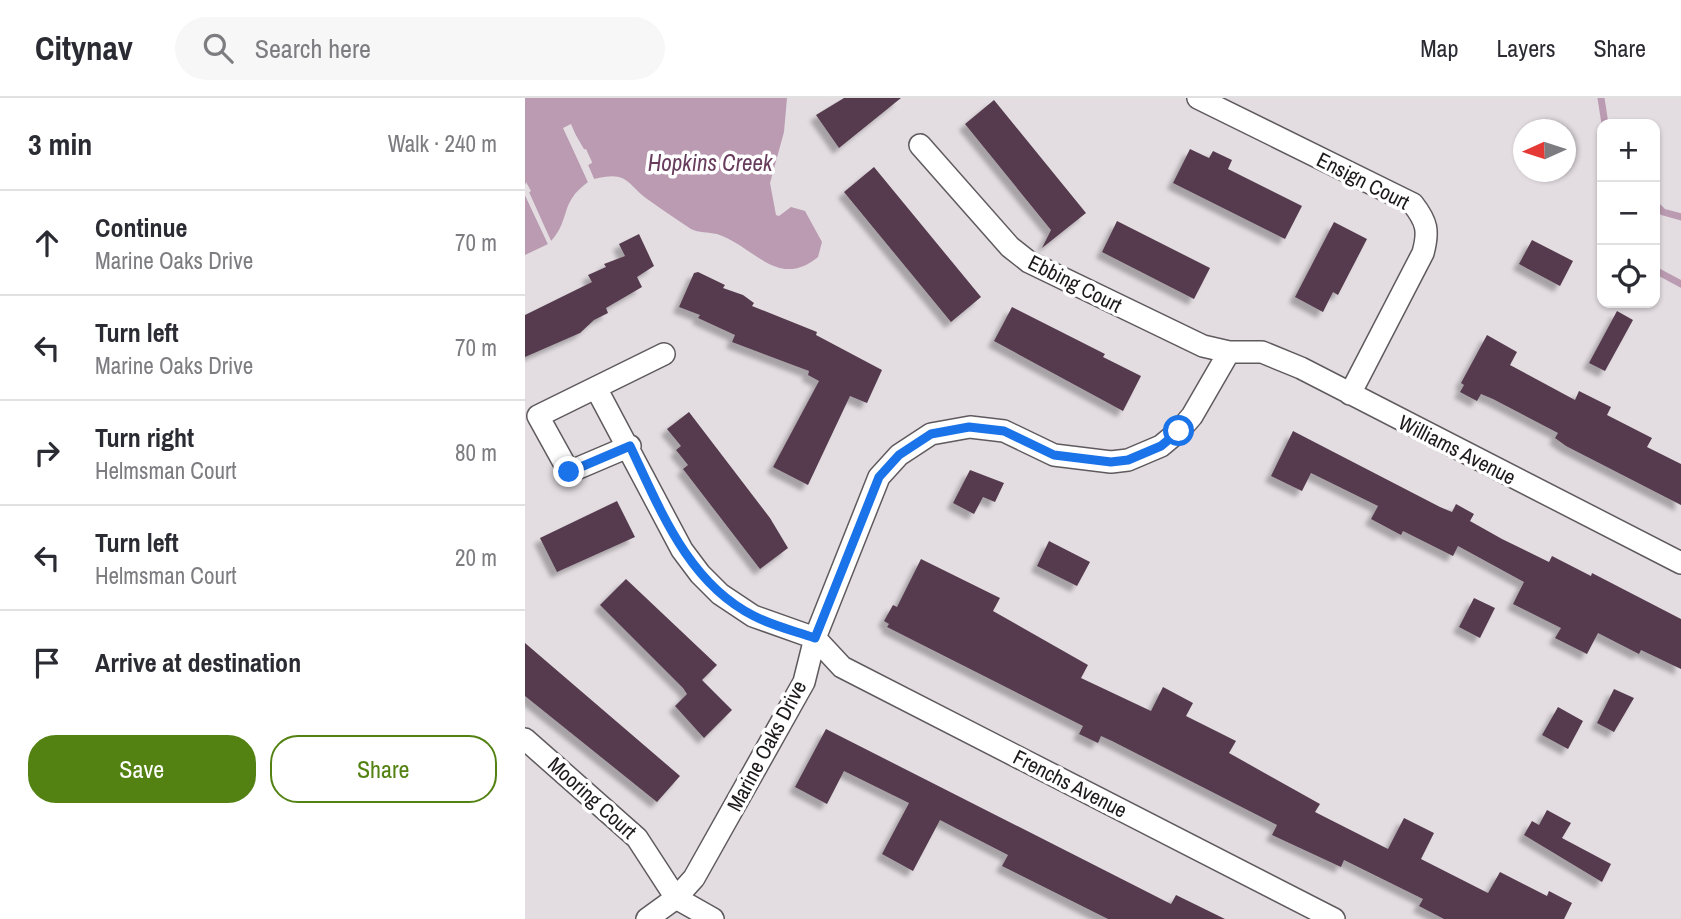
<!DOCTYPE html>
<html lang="en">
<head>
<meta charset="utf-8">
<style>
	:root { --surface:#fff; --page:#f7f7f7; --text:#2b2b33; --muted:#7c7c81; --line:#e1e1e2; --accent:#538212 }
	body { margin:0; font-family:"Archivo Narrow",sans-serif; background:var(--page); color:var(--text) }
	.controls { position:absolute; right:21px; top:21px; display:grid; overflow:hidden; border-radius:14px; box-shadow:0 2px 5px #0004 }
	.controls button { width:63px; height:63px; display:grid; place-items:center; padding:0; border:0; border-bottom:2px solid var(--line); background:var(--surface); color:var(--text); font:35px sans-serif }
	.compass { position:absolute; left:988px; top:21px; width:63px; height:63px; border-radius:50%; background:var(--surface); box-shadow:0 2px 5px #0004; rotate:267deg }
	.stop { position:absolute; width:21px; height:21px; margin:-16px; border:5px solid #1a73e8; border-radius:50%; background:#fff }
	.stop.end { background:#1a73e8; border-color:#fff; box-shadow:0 2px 7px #0008 }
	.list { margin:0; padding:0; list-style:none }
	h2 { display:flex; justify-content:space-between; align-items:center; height:91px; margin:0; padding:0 28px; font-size:30px }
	h2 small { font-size:23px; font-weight:400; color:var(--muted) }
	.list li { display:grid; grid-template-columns:46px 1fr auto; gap:21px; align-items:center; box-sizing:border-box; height:105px; padding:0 28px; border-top:2px solid var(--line) }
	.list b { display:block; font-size:26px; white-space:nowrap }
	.list p { margin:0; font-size:23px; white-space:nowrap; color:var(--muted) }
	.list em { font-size:23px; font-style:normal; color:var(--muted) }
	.actions { display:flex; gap:14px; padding:21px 28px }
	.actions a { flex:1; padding:16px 0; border:2px solid var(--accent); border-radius:28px; text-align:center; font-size:24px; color:var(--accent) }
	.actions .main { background:var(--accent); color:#fff }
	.icon { flex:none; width:38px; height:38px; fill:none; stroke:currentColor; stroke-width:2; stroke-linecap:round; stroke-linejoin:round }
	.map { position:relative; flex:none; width:1156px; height:821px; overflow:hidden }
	header { display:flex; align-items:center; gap:42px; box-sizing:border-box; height:98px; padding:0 35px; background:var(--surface); border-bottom:2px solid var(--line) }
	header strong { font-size:33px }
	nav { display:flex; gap:38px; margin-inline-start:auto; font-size:24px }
	.search { width:490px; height:63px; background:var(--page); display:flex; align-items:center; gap:18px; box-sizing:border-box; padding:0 24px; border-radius:38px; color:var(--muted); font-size:26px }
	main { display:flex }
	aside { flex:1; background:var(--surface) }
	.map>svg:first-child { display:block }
</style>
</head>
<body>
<header>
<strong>Citynav</strong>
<div class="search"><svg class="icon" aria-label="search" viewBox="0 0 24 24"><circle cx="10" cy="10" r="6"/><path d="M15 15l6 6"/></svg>Search here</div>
<nav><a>Map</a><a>Layers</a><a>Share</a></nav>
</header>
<main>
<aside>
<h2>3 min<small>Walk · 240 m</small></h2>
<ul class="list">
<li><svg class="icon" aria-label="ahead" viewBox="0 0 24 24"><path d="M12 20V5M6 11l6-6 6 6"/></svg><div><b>Continue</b><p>Marine Oaks Drive</p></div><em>70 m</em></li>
<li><svg class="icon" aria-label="left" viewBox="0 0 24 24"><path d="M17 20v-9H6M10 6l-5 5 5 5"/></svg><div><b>Turn left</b><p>Marine Oaks Drive</p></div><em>70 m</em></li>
<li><svg class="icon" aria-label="right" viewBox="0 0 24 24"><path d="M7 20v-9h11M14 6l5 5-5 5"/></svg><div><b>Turn right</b><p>Helmsman Court</p></div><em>80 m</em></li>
<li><svg class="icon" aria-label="left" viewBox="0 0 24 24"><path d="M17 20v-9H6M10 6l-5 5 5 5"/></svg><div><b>Turn left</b><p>Helmsman Court</p></div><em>20 m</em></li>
<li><svg class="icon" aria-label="arrive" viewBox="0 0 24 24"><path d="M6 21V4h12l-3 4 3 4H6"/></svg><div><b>Arrive at destination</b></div></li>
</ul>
<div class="actions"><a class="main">Save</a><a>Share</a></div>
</aside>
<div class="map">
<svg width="1156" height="821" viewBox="0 0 1156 821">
	<defs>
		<filter id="shadow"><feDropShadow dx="-6" dy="6" stdDeviation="2" flood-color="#0004"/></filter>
	</defs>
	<rect width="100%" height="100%" fill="#e3dde1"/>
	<path fill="#ba9bb1" d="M0 0H262L259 34 245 85 251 117 254 118 266 109 280 113 297 144 293 159C253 192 229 148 192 136 183 134 174 135 166 131 152 122 138 112 125 103 101 87 105 72 69 81L63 67 67 65 45 27 39 30 63 84C34 105 46 121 26 143L0 85Z
		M0 97 23 146 0 157Z"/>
	<path fill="#e3dde1" d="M46 26 57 52 61 51 67 64 63 67 69 81 63 84 38 30Z
		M1 84 6 93 3 95 26 143 23 146 0 97Z"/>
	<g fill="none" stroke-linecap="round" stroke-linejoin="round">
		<path stroke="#ba9bb1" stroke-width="7" d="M1076 0 1080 26
			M1130 106 1138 114 1156 119
			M1130 172 1156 186"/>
	</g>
	<path fill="#553b4e" filter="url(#shadow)" d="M319 0H376L314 50 291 17Z
		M469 2 561 115 517 150 526 132 440 26Z
		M665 51 684 60 688 53 707 62 703 71 777 108 760 141 648 85Z
		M349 69 456 199 426 224 319 94Z
		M592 123 685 170 669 201 577 154Z
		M809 124 842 141 813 197 808 194 798 214 770 199Z
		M114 136 129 168 112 179 117 189 81 210 83 215 69 222 55 235 0 259V217L67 184 63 177 81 169 79 166 100 158 94 146Z
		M1007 142 1048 163 1035 188 994 166Z
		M173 174 200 187 198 190 218 197 229 205 227 208 292 234 291 237 357 272 342 305 325 298 283 387 248 369 294 283 283 277 284 273 207 244 210 237 173 220 175 217 154 209 169 175Z
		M487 209 580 256 578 259 616 278 598 313 469 243Z
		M1092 213 1108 222 1080 273 1064 265Z
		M962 237 992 254 985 267 1050 302 1054 293 1086 309 1082 317 1127 340 1122 349 1156 366V407L1041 348 1030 340 1033 335 968 301 956 296 952 303 935 294 939 287 936 285Z
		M164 314 245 420 263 450 235 471 158 371 163 367 151 352 156 348 142 331Z
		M768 333 915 409 927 414 931 406 949 416 945 423 977 441 1024 464 1027 458 1066 478 1067 475 1156 521V571L1116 552 1114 556 1073 535 1062 556 1030 540 1036 530 988 506 999 484 933 448 928 458 878 433 876 437 846 421 853 408 786 375 777 393 746 378Z
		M445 372 479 385 470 404 458 399 449 416 428 405Z
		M92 403 110 439 32 474 15 440Z
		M524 443 565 464 552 488 512 468Z
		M396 461 475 500 468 513 563 567 556 580 626 613 638 589 668 605 661 618 711 643 704 655 795 706 790 714 863 751 879 720 909 735 896 761 963 795 975 774 1022 798 1024 793 1047 805 1039 821H919L894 808 898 801 819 762 816 769 747 737 752 727 587 643 576 638 573 645 554 636 558 628 362 529 364 526 359 523 368 507 372 509Z
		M101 481 192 567 177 582 207 612 179 640 150 608 162 596 158 590 75 507Z
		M949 500 970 510 955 540 934 529Z
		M0 545 155 678 132 704 0 598Z
		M1089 591 1109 600 1089 634 1072 625Z
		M1033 609 1058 623 1043 651 1017 637Z
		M301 631 646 806 651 797 700 821H583L477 768 483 757 415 722 388 773 357 756 384 705 319 673 302 706 270 689Z
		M1022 712 1046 725 1037 740 1086 766 1077 784 999 737 1007 723 1014 727Z"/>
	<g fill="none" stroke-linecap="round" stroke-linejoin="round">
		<g stroke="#5f5a5e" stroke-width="24">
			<path id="street" d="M673 0 888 106C902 124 904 133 898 155L825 296
				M395 47 485 149 504 164 678 248 704 254H737L776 270 1156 465
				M71 290 157 452 175 476 195 496 228 518 290 540 317 569 809 821
				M105 348 44 374 13 318 139 256
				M0 641 112 740 151 800 188 821
				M122 821 151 800 169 780 279 584 290 540 354 379 374 357 406 336 445 329 479 333 529 357 586 364 603 362 636 348 654 333 667 318 704 254"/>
		</g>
		<use href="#street" stroke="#fff" stroke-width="21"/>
	</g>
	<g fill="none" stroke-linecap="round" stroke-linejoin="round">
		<path stroke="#1a73e8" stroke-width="9" d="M44 374 105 348C135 411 163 485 229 518 248 528 270 533 290 540L354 379 374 357 406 336 444 329 479 333 529 357 586 364 603 362 636 348 654 333"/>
	</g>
	<g text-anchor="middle" stroke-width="7" stroke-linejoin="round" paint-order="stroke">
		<g font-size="21" fill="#1d1a1c" stroke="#fff">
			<text transform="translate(838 83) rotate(27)" y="7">Ensign Court</text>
			<text transform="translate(550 186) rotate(27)" y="7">Ebbing Court</text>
			<text transform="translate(932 352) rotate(27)" y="7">Williams Avenue</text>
			<text transform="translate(242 648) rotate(-62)" y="7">Marine Oaks Drive</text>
			<text transform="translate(545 686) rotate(27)" y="7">Frenchs Avenue</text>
			<text transform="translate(67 700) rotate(42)" y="7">Mooring Court</text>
		</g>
		<g font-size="23" font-style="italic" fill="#683c5d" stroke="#fff">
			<text x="185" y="73">Hopkins Creek</text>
		</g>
	</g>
</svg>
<div class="controls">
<button>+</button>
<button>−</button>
<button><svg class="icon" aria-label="locate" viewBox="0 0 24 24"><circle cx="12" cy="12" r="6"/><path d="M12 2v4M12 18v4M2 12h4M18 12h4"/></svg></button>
</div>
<svg class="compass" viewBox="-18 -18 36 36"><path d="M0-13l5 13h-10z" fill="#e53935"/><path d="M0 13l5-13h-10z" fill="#7c7c81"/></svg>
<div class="stop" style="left:654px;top:333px"></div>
<div class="stop end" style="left:44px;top:374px"></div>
</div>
</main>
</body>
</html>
